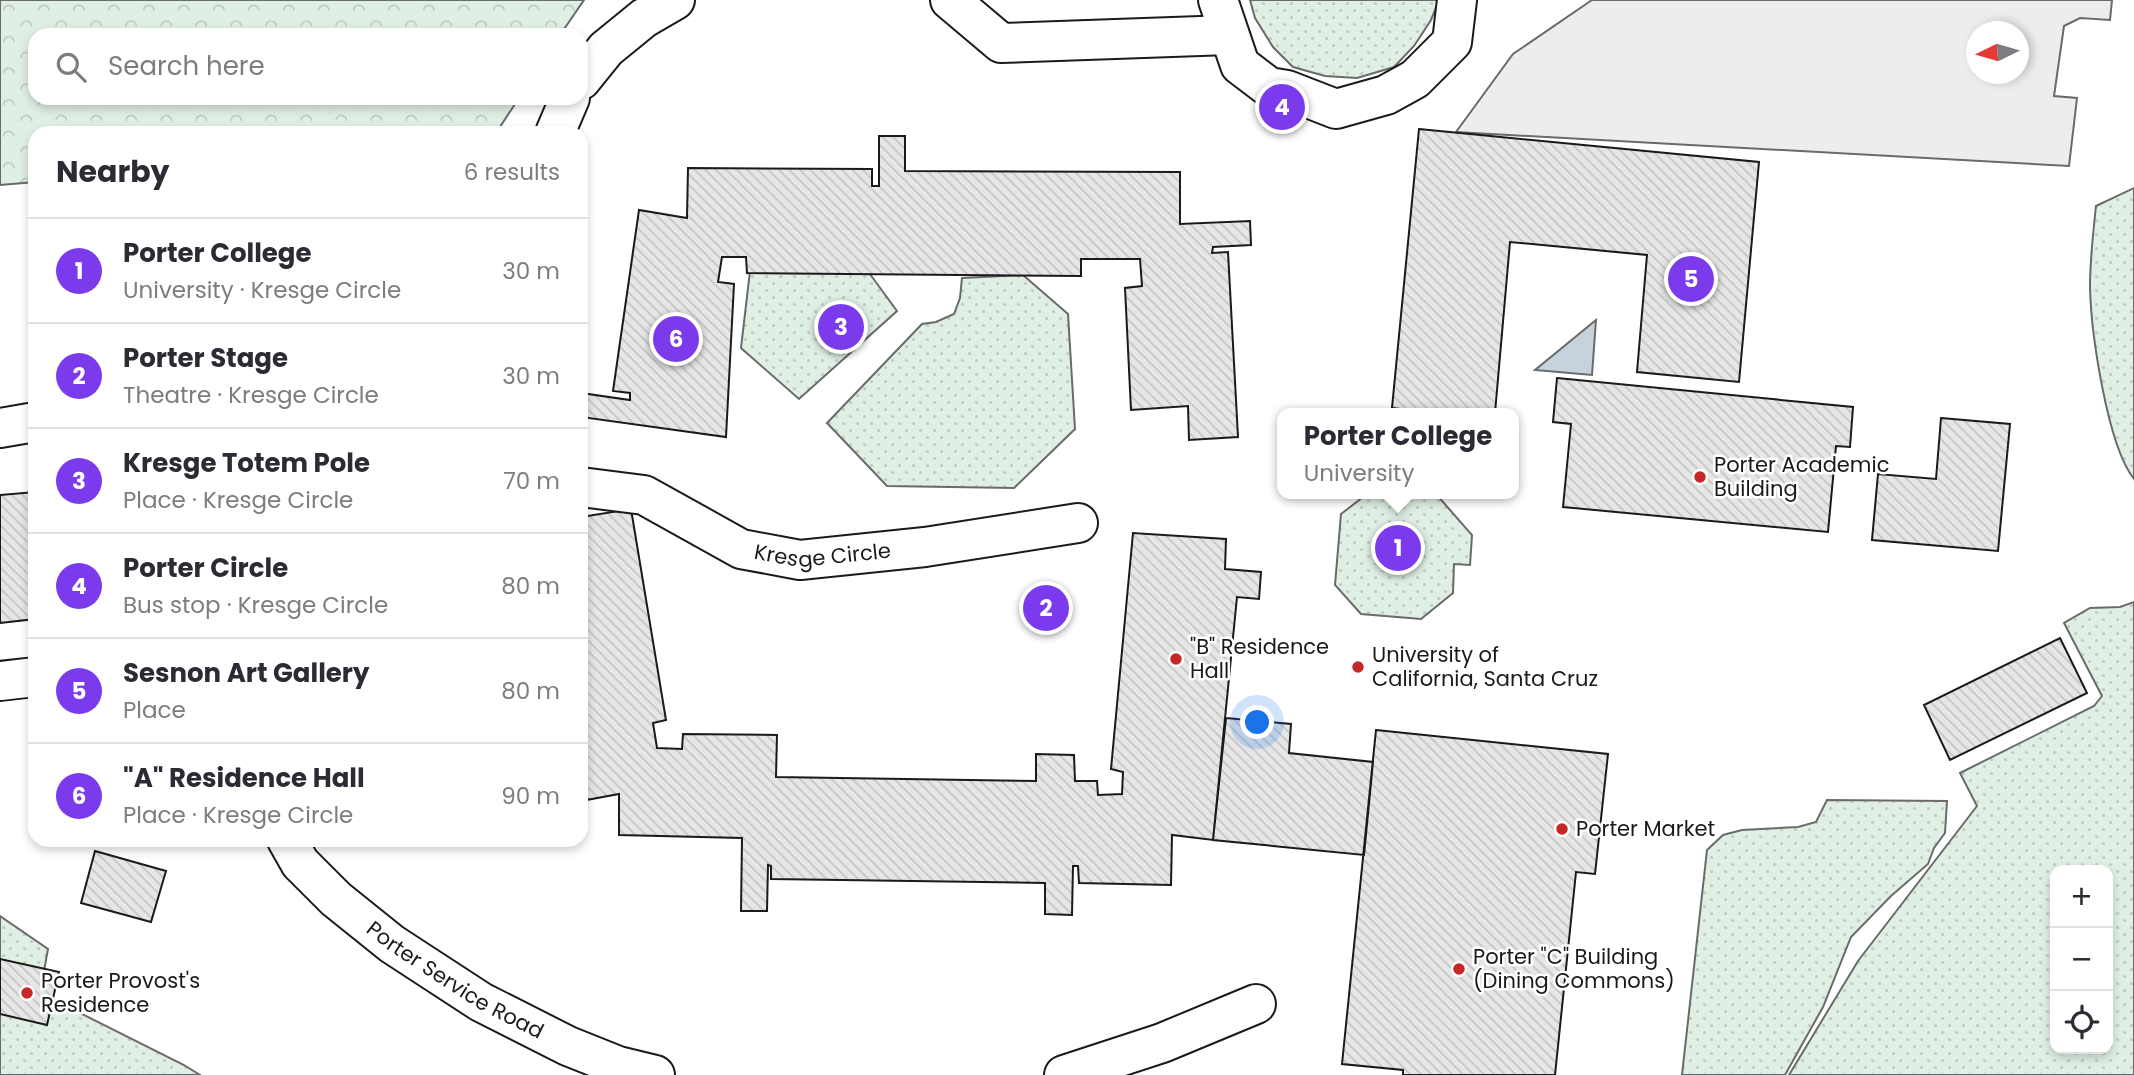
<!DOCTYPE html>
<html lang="en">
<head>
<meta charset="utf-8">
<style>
	:root { --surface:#fff; --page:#f7f7f7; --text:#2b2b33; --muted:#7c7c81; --line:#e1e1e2; --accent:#7c3aed }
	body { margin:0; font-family:Poppins,sans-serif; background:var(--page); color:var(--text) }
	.controls { position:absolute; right:21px; bottom:21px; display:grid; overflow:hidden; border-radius:14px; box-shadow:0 4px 10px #0003 }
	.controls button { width:63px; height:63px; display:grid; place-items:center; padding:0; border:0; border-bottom:2px solid var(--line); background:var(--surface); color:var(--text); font:35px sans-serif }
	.compass { position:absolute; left:1966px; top:21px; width:63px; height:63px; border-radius:50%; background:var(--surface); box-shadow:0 4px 10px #0003; rotate:265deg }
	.you { position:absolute; left:1258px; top:723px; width:24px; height:24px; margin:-18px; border:5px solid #fff; border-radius:50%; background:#1a73e8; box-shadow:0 0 0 10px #1a73e833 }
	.badge { display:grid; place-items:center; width:46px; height:46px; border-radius:50%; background:var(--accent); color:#fff; font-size:23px; font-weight:700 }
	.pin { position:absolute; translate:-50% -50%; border:4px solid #fff; box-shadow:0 2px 7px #0006 }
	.popup { position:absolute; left:1277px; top:408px; width:242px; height:91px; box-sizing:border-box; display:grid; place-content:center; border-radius:14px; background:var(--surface); filter:drop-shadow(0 2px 5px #0005); font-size:23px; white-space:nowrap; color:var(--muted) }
	.popup b { font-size:26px; color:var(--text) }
	.popup::after { content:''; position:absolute; left:50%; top:100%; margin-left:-14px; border:14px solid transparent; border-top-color:var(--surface) }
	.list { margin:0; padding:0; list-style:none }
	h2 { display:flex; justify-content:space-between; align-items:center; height:91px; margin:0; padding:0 28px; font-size:30px }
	h2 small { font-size:23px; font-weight:400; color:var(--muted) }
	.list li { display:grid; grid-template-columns:46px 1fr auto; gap:21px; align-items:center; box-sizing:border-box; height:105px; padding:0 28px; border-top:2px solid var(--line) }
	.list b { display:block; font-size:26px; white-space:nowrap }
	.list p { margin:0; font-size:23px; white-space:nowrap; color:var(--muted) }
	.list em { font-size:23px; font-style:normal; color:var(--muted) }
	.icon { flex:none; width:38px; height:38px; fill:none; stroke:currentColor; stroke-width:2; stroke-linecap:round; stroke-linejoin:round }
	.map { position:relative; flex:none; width:2134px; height:1075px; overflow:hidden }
	.search { position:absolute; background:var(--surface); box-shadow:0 4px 10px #0003; left:28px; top:28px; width:560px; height:77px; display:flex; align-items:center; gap:18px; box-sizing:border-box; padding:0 24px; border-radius:21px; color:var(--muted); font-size:26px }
	.panel { position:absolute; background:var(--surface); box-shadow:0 4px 10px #0003; left:28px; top:126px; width:560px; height:721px; border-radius:21px }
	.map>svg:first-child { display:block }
</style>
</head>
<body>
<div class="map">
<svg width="2134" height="1075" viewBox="0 0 2134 1075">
	<defs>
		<pattern id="grass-dots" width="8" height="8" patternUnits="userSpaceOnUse" patternTransform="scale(1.75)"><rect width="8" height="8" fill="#e0efe3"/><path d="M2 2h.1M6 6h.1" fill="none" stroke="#c0ccc2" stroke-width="1.8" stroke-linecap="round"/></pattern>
		<pattern id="forest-crowns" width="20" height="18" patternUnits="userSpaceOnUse" patternTransform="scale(1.75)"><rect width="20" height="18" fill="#e0efe3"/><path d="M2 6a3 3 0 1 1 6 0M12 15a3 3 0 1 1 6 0" fill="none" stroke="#c0ccc2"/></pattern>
		<pattern id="building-back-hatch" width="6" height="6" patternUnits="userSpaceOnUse" patternTransform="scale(1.75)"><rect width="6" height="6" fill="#e6e6e6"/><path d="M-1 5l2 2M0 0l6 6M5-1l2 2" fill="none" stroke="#c5c5c5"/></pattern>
	</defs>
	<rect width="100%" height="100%" fill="#fff"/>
	<path fill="url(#grass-dots)" stroke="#6a6a6a" stroke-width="2" fill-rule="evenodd" d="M1250 0H1439L1431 20 1414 46 1394 67 1357 78 1325 76 1293 67 1273 47 1255 18Z
		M2134 188V479C2107 445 2091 332 2090 287 2090 260 2093 233 2096 206Z
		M867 270 897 311 799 399 741 348 750 271Z
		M1023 275 1068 314 1075 429 1014 488 887 486 827 423 922 324 936 322 954 314 960 298 962 278Z
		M1367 494H1436L1472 535 1470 565 1454 564 1453 593 1421 619 1361 614 1335 585 1341 514Z
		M2134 602V1075H1789L1858 961 1977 806 1960 773 2094 706 2102 696 2064 623 2090 608 2120 607ZM2108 870V1049H2055V870Z
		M1827 800 1947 801 1945 833 1934 848 1928 864 1891 896 1851 937 1823 1007 1785 1075H1682L1707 850 1723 835 1742 830 1798 827 1816 822Z
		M0 916 48 949 40 993 184 1065 200 1075H0Z"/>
	<path fill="url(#forest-crowns)" stroke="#6a6a6a" stroke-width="2" d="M0 0H584L560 35H35V98H519L496 133H35V182L0 185Z"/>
	<path fill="#ededed" stroke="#6a6a6a" stroke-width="2" fill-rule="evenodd" d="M1592 0H2112L2110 20 2080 18 2064 26 2054 96 2077 98 2069 166 1456 132 1513 54ZM1976 32H2018V74H1976Z"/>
	<path fill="#c6d2dc" stroke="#6a6a6a" stroke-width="2" d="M1596 320 1592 375 1535 370Z"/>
	<path fill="url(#building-back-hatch)" stroke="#1a1a1a" stroke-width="2" d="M1419 129 1759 162 1739 382 1637 372 1647 255 1510 242 1495 413H1408V410L1392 408Z
		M879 136H905V171L1180 172V224L1250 221 1251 245 1213 247 1212 253 1228 252 1238 437 1189 440 1188 406 1131 410 1125 288 1142 286 1140 259H1081V276L747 273 746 257H722L718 282 734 284 726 437 581 417V393L630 400V393L613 391 639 210 687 218 688 168 872 169V186H879Z
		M1557 378 1853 407 1850 447 1836 446 1828 532 1563 507 1571 424 1553 422Z
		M1941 418 2010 424 1998 551 1872 540 1878 474 1936 479Z
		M35 492V619L0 623V495Z
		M631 509 666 720 653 723 657 748 682 749 683 734 777 735 776 777 1036 781V754L1074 755 1075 781H1097L1098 795 1122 794 1123 772 1111 769 1133 533 1226 539 1225 569 1261 572 1259 599 1237 597 1213 840 1172 835 1171 885 1079 883 1078 866H1073L1072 915 1045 914V883L771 879V866L768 865 767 911H741L742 838 619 835V794L581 801V517Z
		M2060 638 2087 693 1950 760 1924 705Z
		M1226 718 1291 724 1289 753 1373 762 1364 855 1213 840Z
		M1376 730 1608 754 1595 874 1576 872 1555 1075H1403V1070L1342 1064Z
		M95 851 166 871 151 922 81 903Z
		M0 959 59 972 47 1025 0 1014Z"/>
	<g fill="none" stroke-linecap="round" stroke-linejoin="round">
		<g stroke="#1a1a1a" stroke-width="42">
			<g id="minor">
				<path d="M950 0 1001 43 1229 35"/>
				<path d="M1218 0 1240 65 1269 87 1287 90 1336 109 1386 95 1415 79 1452 42 1457 0"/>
				<path d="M581 80 606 49 644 18 675 0"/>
				<path d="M555 133 570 98"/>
				<path d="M0 428 35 422"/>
				<path id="s1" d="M581 487 644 495 741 549 800 560 925 547 1078 523"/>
				<path d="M0 681 35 677"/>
				<path id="s2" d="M287 840 300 863 336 899 392 944 481 1002 568 1046 618 1066 655 1075"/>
				<path d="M1064 1075 1162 1043 1256 1004"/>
			</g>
		</g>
		<use href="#minor" stroke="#fff" stroke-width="38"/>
	</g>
	<g fill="#c62828" stroke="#fff" stroke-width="2.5">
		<circle cx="1700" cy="477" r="7"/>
		<circle cx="1176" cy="659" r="7"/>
		<circle cx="1358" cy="667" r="7"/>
		<circle cx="1562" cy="829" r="7"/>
		<circle cx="1459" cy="969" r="7"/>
		<circle cx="27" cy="993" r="7"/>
	</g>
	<g text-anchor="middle" stroke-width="5" stroke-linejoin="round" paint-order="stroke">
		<g font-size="21" fill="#1a1a1a" stroke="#fff" text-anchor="start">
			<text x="1714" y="472">Porter Academic<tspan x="1714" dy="24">Building</tspan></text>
			<text x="1190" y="654">"B" Residence<tspan x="1190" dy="24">Hall</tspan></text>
			<text x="1372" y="662">University of<tspan x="1372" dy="24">California, Santa Cruz</tspan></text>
			<text x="1576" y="836">Porter Market</text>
			<text x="1473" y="964">Porter "C" Building<tspan x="1473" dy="24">(Dining Commons)</tspan></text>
			<text x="41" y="988">Porter Provost's<tspan x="41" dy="24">Residence</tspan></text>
		</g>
		<g font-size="21" fill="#1a1a1a" stroke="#fff">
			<text dy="7" stroke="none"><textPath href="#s1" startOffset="257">Kresge Circle</textPath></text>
			<text dy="7" stroke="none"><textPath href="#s2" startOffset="222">Porter Service Road</textPath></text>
		</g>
	</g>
</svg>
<div class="controls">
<button>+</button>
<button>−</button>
<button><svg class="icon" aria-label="locate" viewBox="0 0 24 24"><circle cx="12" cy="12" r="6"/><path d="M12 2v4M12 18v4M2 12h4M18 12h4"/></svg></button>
</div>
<svg class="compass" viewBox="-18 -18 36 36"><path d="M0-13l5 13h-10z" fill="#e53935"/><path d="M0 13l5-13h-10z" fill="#7c7c81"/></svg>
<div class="you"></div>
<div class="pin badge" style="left:1398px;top:548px">1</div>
<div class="popup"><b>Porter College</b>University</div>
<div class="pin badge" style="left:1046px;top:608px">2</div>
<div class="pin badge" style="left:841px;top:327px">3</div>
<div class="pin badge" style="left:1282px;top:107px">4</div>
<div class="pin badge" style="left:1691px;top:279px">5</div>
<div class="pin badge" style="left:676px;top:339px">6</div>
<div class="search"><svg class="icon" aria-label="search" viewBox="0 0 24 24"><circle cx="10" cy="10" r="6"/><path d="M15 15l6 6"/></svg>Search here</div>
<section class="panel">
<h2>Nearby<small>6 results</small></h2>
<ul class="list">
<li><span class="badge">1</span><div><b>Porter College</b><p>University · Kresge Circle</p></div><em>30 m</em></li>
<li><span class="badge">2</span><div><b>Porter Stage</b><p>Theatre · Kresge Circle</p></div><em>30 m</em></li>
<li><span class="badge">3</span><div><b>Kresge Totem Pole</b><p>Place · Kresge Circle</p></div><em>70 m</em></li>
<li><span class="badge">4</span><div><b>Porter Circle</b><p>Bus stop · Kresge Circle</p></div><em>80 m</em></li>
<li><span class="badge">5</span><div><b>Sesnon Art Gallery</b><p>Place</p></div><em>80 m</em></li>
<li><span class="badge">6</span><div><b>&quot;A&quot; Residence Hall</b><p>Place · Kresge Circle</p></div><em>90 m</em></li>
</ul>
</section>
</div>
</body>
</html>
